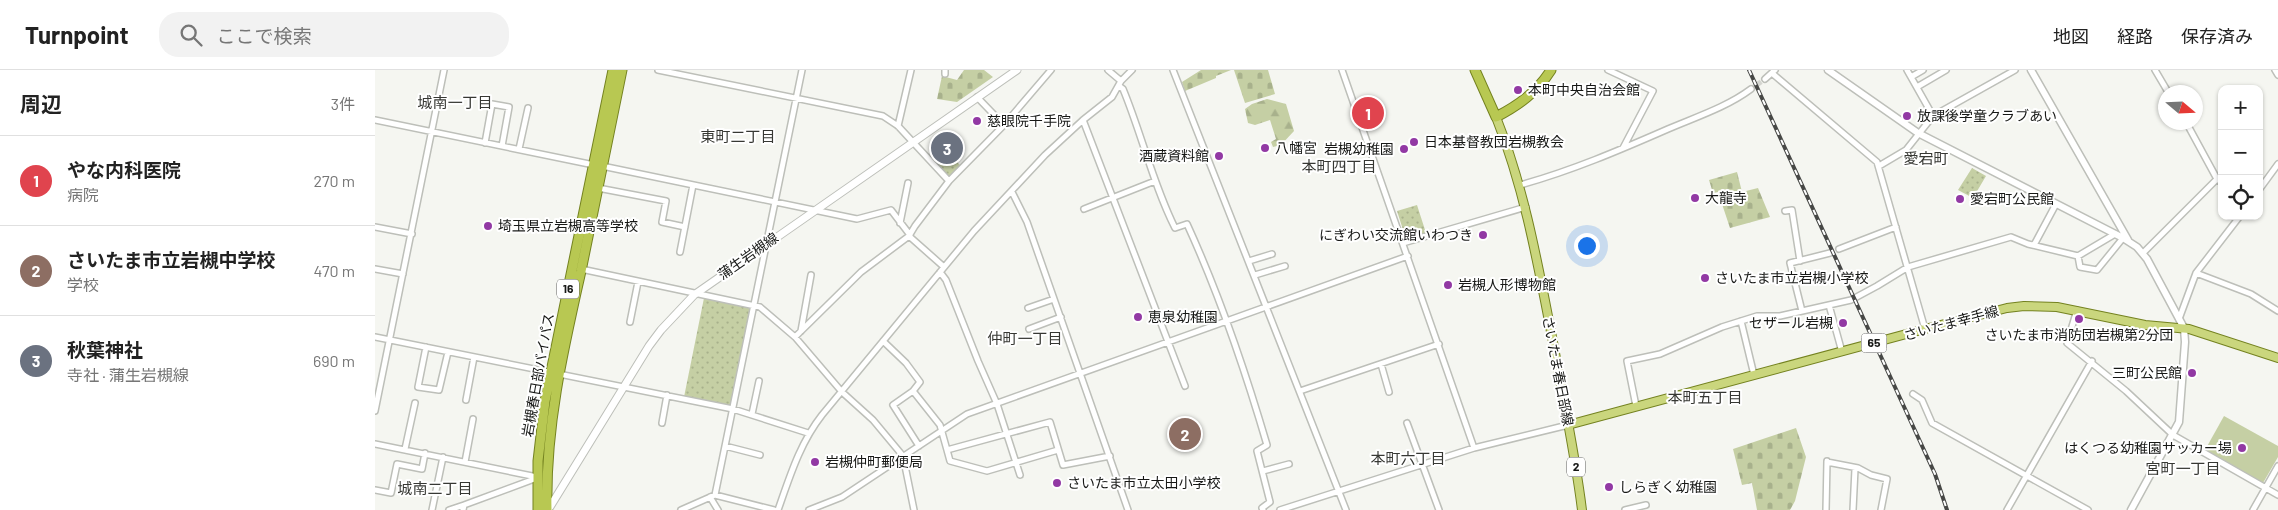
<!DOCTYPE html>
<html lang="ja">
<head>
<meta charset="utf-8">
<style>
	:root { --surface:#fff; --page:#f2f2f2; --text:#222; --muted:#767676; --line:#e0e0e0; --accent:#9239a4 }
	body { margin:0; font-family:Barlow,"Noto Sans JP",sans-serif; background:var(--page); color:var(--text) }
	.controls { position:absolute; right:15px; top:15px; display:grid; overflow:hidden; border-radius:10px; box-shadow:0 1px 4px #0004 }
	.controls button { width:45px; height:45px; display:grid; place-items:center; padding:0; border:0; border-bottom:1px solid var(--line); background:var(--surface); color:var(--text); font:25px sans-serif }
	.compass { position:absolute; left:1783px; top:15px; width:45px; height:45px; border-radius:50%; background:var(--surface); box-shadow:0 1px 4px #0004; rotate:109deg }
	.you { position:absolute; left:1211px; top:175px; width:18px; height:18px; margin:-12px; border:4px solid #fff; border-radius:50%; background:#1a73e8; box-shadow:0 0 0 8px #1a73e833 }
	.badge { display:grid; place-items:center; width:32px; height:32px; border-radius:50%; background:var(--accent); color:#fff; font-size:16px; font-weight:700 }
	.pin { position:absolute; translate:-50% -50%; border:2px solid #fff; box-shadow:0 1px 5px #0006 }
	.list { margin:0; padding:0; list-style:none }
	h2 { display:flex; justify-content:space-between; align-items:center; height:65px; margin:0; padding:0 20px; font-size:21px }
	h2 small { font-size:16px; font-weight:400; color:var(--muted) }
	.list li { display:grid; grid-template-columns:32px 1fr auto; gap:15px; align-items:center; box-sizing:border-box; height:90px; padding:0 20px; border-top:1px solid var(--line) }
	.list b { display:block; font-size:19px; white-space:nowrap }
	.list p { margin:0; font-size:16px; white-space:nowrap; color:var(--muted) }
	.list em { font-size:16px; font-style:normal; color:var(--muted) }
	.icon { flex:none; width:28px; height:28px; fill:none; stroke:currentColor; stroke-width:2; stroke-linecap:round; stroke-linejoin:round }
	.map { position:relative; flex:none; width:1903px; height:440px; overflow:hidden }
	header { display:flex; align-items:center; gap:30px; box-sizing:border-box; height:70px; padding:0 25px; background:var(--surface); border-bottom:1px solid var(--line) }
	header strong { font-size:24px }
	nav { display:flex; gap:28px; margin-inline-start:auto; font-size:18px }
	.search { width:350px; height:45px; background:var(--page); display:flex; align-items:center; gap:12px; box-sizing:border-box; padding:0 18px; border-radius:20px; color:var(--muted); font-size:19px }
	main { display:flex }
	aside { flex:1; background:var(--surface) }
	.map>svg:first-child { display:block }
</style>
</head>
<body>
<header>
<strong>Turnpoint</strong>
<div class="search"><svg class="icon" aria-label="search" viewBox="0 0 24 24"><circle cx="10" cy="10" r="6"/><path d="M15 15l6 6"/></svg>ここで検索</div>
<nav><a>地図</a><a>経路</a><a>保存済み</a></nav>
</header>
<main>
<aside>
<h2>周辺<small>3件</small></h2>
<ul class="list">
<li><span class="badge" style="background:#e0444e">1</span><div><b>やな内科医院</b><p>病院</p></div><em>270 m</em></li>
<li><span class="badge" style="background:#8d6e63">2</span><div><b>さいたま市立岩槻中学校</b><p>学校</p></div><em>470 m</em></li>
<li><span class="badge" style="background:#6b7280">3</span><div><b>秋葉神社</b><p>寺社 · 蒲生岩槻線</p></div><em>690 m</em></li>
</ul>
</aside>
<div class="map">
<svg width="1903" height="440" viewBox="0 0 1903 440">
	<defs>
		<pattern id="forest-firs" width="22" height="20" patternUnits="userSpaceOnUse" patternTransform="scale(1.25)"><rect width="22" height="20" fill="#c5cfa4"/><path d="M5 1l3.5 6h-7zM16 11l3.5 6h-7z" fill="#a8b18c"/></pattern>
		<pattern id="cemetery-stones" width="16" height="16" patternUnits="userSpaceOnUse" patternTransform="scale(1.25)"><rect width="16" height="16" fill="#c5cfa4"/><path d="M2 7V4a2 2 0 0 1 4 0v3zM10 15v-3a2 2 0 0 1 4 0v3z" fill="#a8b18c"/></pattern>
		<pattern id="park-dots" width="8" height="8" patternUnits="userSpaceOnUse" patternTransform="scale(1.25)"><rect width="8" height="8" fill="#c5cfa4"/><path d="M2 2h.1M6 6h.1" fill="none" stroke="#a8b18c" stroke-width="1.8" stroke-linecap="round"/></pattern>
	</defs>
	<rect width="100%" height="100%" fill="#f5f6f1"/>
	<path fill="url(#forest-firs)" d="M892 29 911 34 919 61 906 75 898 77 896 72 901 69 895 50 880 55 873 53 870 39 877 34Z"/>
	<path fill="url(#cemetery-stones)" d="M589 0H609L618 7 582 32 562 29 567 6 582 10Z
		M826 0H856L841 6V8L810 21 807 12Z
		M859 0H893L900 24 870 33Z
		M1362 102 1367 122 1383 118 1395 147 1355 158 1343 122 1338 123 1334 110Z
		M1421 358 1431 387 1420 431 1415 440H1382L1377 413 1367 415 1358 379Z"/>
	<path fill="url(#park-dots)" d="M574 84 587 97 576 107H572L562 96Z
		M1597 98 1611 106 1598 128 1583 120Z
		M1042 135 1051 163 1031 169 1022 141Z
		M329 228 373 237 375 240 356 334 354 336 309 327Z"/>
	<path fill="#c5cfa4" d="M1849 346 1903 376V387L1888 413 1830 380Z"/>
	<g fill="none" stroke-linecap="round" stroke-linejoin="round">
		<path stroke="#d4d5d0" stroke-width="5" stroke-dasharray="5 2.5" stroke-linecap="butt" d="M1376 19 1390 9"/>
		<g stroke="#bdbfb9" stroke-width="8">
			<path id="minor" d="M283 0 508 46 523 56 574 111
				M733 0 746 11
				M798 0 971 440
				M967 0 1099 378
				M1233 0 1278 21 1248 78
				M1532 0 1558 46
				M1780 0 1793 22
				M1900 0 1903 5
				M570 4V0
				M1398 4 1502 92 1550 259
				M1536 7 1548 0
				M1390 9 1400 0
				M744 16 748 19C767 65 778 114 800 158L812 154C845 226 870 300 892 375L882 381 895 432 887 438 888 440
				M1542 17 1571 0
				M602 27 629 55
				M0 50 219 95
				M708 50 810 316
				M1811 52 1842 109 1847 112
				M523 56 536 0
				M110 73 117 34 134 37 127 76
				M144 79 153 38
				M227 96 482 149 516 140 535 165
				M1504 96 1531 80 1558 46 1640 0
				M1145 115C1196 101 1245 80 1293 59 1321 47 1352 37 1376 19
				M223 118 291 131 287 152 310 157
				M1884 120 1903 94
				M637 122 652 152 753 440
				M709 139 780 111
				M1410 141 1417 140 1425 191
				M525 153 533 113
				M0 157 37 164
				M534 166 569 197
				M1028 173 1151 137
				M1659 175 1681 134
				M1464 179 1521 157
				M305 182 318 115
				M1768 183 1842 109
				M1703 186 1705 197 1722 200 1748 168
				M874 191 897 184
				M0 199 28 204
				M206 199 385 237 420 267 467 322 498 350 528 386 539 440
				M565 202 571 210 603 291 622 334 645 405
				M1821 203 1876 224 1903 241
				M880 205 910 196
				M1454 235 1467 282
				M653 238 679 229
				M1702 240 1692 273 1751 321 1798 365 1903 425
				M1427 241 1415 193 1455 183
				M1804 249 1821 203 1865 146
				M1366 251 1379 305
				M255 252 263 212
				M654 259 686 247
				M426 261 436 205
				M0 267 358 339 433 363
				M420 267 486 202 534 166 540 156 574 111 629 55 676 0
				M508 271 531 293 545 312 538 321 518 335 544 376
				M51 277 43 317 64 320 73 282
				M1006 294 1014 322
				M538 321 565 355 572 380
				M925 321 1064 274
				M1538 324 1547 330 1557 353 1713 440
				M91 330 99 287
				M1261 336 1252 291 1285 284 1347 257 1382 246H1405L1476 230 1502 216 1533 197 1636 167 1653 174 1703 186 1740 164
				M0 341 69 0
				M377 344 384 311
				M287 353 292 325
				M1032 353 1064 440
				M0 374 162 407
				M350 376 385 385
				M30 379 40 333
				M683 380 612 401 575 391 572 380 675 352 688 395 735 386
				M90 392 98 349
				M1452 392 1483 398 1496 405 1512 409 1506 440
				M888 401 914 394
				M0 420 16 423 22 394 47 399 50 383
				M340 425 427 0
				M335 427 343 440
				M57 440 68 387
				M74 440 89 435
				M88 440 89 435 162 408
				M306 440 340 425 399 440
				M403 440C415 406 425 373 447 345L599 161 670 85 708 50 737 27 746 11 757 0
				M434 440 467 427 592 344 1033 186
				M905 440 1099 378 1193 355
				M1250 440 1271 435
				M1451 440 1452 391
				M1478 440 1480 399
				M1632 440 1717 291
				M1878 440 1903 396"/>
		</g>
		<g stroke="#bdbfb9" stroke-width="9">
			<path id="tertiary" d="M1453 0 1543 63 1748 168 1762 177 1772 189 1809 258 1810 272 1804 352 1756 440
				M1656 0 1753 170"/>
		</g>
		<g stroke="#bdbfb9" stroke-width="9">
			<path id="secondary" d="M173 440 274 276 286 260 319 225 642 0"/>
		</g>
		<g stroke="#748220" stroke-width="10">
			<path id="primary" d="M1121 47C1150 120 1163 195 1178 272 1188 328 1200 383 1207 440
				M1193 355 1550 259 1632 238 1649 236 1682 237 1770 255 1814 259 1903 288"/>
		</g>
		<g stroke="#748220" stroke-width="11">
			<path id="trunk" d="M1100 0 1121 47C1144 35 1162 22 1176 0
				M163 440V391L170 331 238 0
				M172 440C170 358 188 280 206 201 220 134 233 67 247 0"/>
		</g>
		<use href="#minor" stroke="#fff" stroke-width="5"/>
		<use href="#tertiary" stroke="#fff" stroke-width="6"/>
		<use href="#secondary" stroke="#fff" stroke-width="7"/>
		<use href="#primary" stroke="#cad67d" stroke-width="8"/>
		<use href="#trunk" stroke="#b8c852" stroke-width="9"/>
		<g stroke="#474846" stroke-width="4">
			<path id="rail" d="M1374 0 1560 404 1572 440"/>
		</g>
		<use href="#rail" stroke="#fff" stroke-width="2" stroke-dasharray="5.5" stroke-linecap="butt"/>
	</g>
	<g fill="#9239a4" stroke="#fff" stroke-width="2">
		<circle cx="1143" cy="20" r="5"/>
		<circle cx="1532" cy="46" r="5"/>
		<circle cx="602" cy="51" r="5"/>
		<circle cx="1039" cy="72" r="5"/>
		<circle cx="890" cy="78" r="5"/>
		<circle cx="1029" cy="79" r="5"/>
		<circle cx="844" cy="86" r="5"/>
		<circle cx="1320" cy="128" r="5"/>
		<circle cx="1585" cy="129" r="5"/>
		<circle cx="113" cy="156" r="5"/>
		<circle cx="1108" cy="165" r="5"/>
		<circle cx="1330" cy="208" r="5"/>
		<circle cx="1073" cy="215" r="5"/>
		<circle cx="763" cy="247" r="5"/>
		<circle cx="1704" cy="249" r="5"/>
		<circle cx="1468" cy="253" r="5"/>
		<circle cx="1817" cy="303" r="5"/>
		<circle cx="1867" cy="378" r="5"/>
		<circle cx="440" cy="392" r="5"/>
		<circle cx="682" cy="413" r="5"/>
		<circle cx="1234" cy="417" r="5"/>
	</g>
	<g text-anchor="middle" stroke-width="4" stroke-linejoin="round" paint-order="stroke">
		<g fill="#fff" stroke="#5d5d5c" stroke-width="1">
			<rect x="182" y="209.5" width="22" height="19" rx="4"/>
			<rect x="1486.5" y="263.5" width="25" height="19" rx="4"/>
			<rect x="1192" y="387.5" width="18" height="19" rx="4"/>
		</g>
		<g font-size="12" font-weight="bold" fill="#171816">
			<text x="193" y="223">16</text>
			<text x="1499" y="277">65</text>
			<text x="1201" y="401">2</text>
		</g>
		<g font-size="14" fill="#171816" stroke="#fff" text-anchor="start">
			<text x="1153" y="25">本町中央自治会館</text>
			<text x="1542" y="51">放課後学童クラブあい</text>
			<text x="612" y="56">慈眼院千手院</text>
			<text x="1049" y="77">日本基督教団岩槻教会</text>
			<text x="900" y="83">八幡宮</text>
			<text x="1019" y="84" text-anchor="end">岩槻幼稚園</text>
			<text x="834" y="91" text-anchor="end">酒蔵資料館</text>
			<text x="1330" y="133">大龍寺</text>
			<text x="1595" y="134">愛宕町公民館</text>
			<text x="123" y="161">埼玉県立岩槻高等学校</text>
			<text x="1098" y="170" text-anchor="end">にぎわい交流館いわつき</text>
			<text x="1340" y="213">さいたま市立岩槻小学校</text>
			<text x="1083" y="220">岩槻人形博物館</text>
			<text x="773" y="252">恵泉幼稚園</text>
			<text x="1458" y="258" text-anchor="end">セザール岩槻</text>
			<text x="1704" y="270" text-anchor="middle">さいたま市消防団岩槻第2分団</text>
			<text x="1807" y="308" text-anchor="end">三町公民館</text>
			<text x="1857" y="383" text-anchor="end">はくつる幼稚園サッカー場</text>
			<text x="450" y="397">岩槻仲町郵便局</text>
			<text x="692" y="418">さいたま市立太田小学校</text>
			<text x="1244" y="422">しらぎく幼稚園</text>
		</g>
		<g font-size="14" fill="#171816" stroke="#fff">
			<text transform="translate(373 186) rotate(-35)" y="5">蒲生岩槻線</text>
			<text transform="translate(1576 253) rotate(-15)" y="5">さいたま幸手線</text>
			<text transform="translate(1183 301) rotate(79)" y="5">さいたま春日部線</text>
			<text transform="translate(163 305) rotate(-80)" y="5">岩槻春日部バイパス</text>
		</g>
		<g font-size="15" fill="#373834" stroke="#fff">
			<text x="80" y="38">城南一丁目</text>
			<text x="363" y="72">東町二丁目</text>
			<text x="1551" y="94">愛宕町</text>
			<text x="964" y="102">本町四丁目</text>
			<text x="650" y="274">仲町一丁目</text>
			<text x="1330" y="333">本町五丁目</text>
			<text x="1033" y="394">本町六丁目</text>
			<text x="1808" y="404">宮町一丁目</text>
			<text x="60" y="424">城南二丁目</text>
		</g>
	</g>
</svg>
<div class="controls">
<button>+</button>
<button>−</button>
<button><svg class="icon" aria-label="locate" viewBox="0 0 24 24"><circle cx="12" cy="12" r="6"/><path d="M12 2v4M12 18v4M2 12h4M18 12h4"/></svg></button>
</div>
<svg class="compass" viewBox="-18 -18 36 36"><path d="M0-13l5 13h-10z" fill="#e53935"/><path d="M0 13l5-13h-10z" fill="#767676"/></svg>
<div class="you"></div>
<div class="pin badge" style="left:993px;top:43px;background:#e0444e">1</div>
<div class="pin badge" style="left:810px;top:364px;background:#8d6e63">2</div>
<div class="pin badge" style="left:572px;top:78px;background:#6b7280">3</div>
</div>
</main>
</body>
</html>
